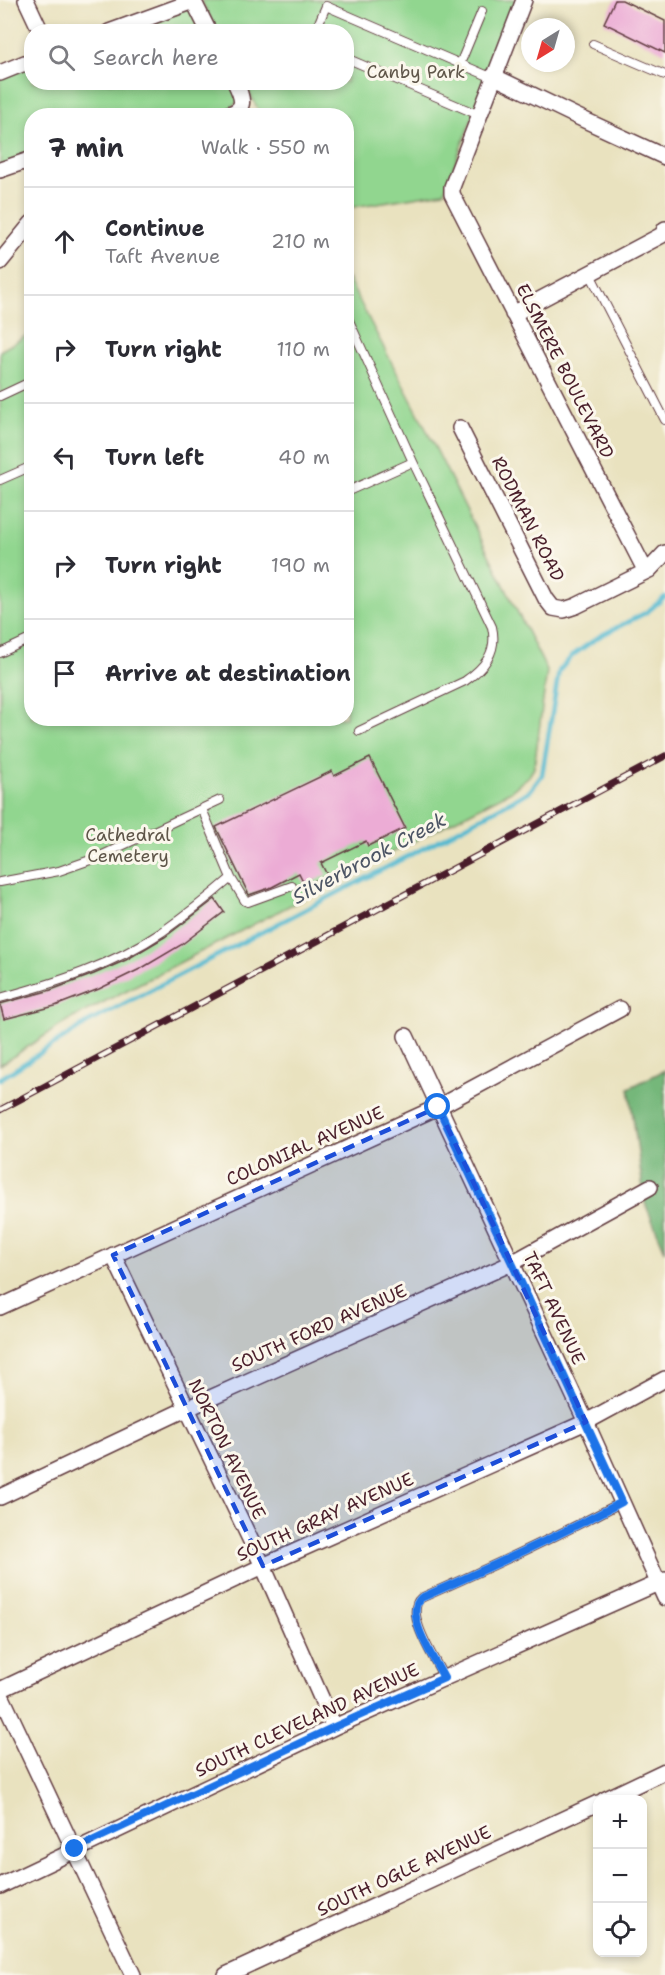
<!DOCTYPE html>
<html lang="en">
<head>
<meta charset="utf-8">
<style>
	:root { --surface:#fff; --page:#f2f2f3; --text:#2b2b33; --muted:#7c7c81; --line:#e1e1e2 }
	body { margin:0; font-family:"Shantell Sans",sans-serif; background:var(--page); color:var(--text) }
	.controls { position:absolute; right:18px; bottom:18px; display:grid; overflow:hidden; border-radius:12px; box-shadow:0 3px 9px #0003 }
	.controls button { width:54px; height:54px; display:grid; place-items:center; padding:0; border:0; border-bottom:2px solid var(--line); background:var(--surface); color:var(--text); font:30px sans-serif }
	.compass { position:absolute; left:521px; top:18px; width:54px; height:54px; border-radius:50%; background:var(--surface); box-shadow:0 3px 9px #0003; rotate:217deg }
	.stop { position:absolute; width:18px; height:18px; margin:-14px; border:4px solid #1a73e8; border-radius:50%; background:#fff }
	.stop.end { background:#1a73e8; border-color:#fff; box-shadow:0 2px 6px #0008 }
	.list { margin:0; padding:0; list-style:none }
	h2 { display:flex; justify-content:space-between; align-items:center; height:78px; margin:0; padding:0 24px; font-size:26px }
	h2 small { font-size:20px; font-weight:400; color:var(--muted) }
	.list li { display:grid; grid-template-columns:39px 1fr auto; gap:18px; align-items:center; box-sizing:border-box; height:108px; padding:0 24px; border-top:2px solid var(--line) }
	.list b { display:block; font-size:22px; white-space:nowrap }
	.list p { margin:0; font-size:20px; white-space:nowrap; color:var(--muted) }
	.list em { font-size:20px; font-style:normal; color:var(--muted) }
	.icon { flex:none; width:33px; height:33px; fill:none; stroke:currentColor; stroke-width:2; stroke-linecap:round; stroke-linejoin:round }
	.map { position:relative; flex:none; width:665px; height:1975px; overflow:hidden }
	.search { position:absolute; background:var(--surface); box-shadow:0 3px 9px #0003; left:24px; top:24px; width:330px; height:66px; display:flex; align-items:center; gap:15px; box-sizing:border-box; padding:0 21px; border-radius:24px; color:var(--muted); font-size:22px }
	.panel { position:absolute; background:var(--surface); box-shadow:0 3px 9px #0003; left:24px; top:108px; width:330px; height:618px; border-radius:24px }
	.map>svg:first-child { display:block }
</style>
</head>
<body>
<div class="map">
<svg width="665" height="1975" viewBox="0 0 665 1975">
	<rect width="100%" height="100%" fill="#fbf7ec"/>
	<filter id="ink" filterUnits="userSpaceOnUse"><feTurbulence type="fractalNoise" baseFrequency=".0167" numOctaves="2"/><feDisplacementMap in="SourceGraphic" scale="12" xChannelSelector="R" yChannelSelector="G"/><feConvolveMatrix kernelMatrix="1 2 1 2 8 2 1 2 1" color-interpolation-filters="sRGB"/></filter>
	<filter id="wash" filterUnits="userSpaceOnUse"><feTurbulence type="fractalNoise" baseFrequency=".008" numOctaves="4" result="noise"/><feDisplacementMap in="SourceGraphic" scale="24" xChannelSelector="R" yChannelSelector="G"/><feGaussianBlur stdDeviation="1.35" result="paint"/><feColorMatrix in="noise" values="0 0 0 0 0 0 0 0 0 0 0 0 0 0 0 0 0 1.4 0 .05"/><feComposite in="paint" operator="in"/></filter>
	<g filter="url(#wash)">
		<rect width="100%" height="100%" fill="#e9e2bf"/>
		<path fill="#91d68f" stroke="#6e7a5d" stroke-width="1.5" d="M201 0H517L444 192 347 208 346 116 261 115 244 83 346 82V32L217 31Z
			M194 1 209 32H109Z
			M31 60 32 82 235 83 242 98 223 115 32 116 31 159 0 170V73Z
			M347 277 419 415 547 671 534 768 529 776 511 791 69 1020 0 1065V351L31 333 32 718H346Z"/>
		<path fill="#74b77a" stroke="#5f6b52" stroke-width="1.5" d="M665 1070V1251L645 1203 629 1088Z"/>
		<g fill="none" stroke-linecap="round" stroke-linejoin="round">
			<path stroke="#52b9d0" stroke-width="4.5" d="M0 1079 87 1023 443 838 530 791 542 775 559 671 573 655 600 636 647 612 665 597"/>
		</g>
		<g id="blocks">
			<path fill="#ecacd5" d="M615 0H622L665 21V53L604 23Z
				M370 758 405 828 368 846 366 841 321 863 327 875 305 885 299 873 272 887 249 895 216 827 332 771 334 776Z
				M215 899 224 912 181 945 142 968 99 989 55 1006 4 1019 0 1004 51 990 94 974 126 960 165 937Z"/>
		</g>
	</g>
	<g filter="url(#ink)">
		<use href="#blocks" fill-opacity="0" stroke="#623c41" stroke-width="1.5"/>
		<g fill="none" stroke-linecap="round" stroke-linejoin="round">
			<g stroke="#623c41" stroke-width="10">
				<path id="service" d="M315 32 326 6 493 78
					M593 44 665 75
					M346 58 479 115
					M460 64 482 11
					M590 274 665 420
					M346 314 413 462 492 627C498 652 484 668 465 681L359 731
					M0 396 32 381
					M0 480 32 466
					M346 492 413 462
					M0 653 32 638
					M202 809 231 878 245 901 248 902 292 886
					M0 882 59 871 96 858 220 800
					M0 998C56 983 113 965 162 932 186 915 209 897 231 878
					M444 1678C436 1660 403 1613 421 1598 489 1568 556 1537 622 1502"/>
			</g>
			<g stroke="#623c41" stroke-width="18">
				<path id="minor" d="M26 0 41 32
					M193 0 209 32
					M524 0 452 187V194L642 564 649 570
					M109 32 194 1
					M0 73 32 60
					M493 76 578 117 665 157
					M223 116C247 110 244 101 235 82
					M0 170 32 159
					M0 262 32 223
					M513 314 662 235 665 229
					M460 428 546 599 553 608 564 610 576 606 649 570 665 553
					M406 1036 586 1422 665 1598
					M113 1255 263 1566 334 1727
					M0 1307 438 1107 620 1009
					M0 1497 186 1409 512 1263 650 1187
					M0 1690 263 1566 586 1422 665 1379
					M0 1693 133 1975
					M604 1800 665 1771
					M0 1886 334 1727 665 1580
					M226 1975 598 1803"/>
			</g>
			<use href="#service" stroke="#fff" stroke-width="8"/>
			<use href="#minor" stroke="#fff" stroke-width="15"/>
			<g stroke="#4a1f2b" stroke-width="7">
				<path id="rail" d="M0 1110 665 756"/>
			</g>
			<use href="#rail" stroke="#fbf7ec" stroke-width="4.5" stroke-dasharray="14" stroke-linecap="butt"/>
		</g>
	</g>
	<g fill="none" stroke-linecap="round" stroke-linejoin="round" filter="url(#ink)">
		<path stroke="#1a73e8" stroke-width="8" d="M75 1849 334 1727 444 1678C435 1660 403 1614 421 1598 489 1568 556 1537 622 1502L512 1263 438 1107"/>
	</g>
	<path fill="#1d4ed8" fill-opacity="0.2" stroke="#1d4ed8" stroke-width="4.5" stroke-dasharray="12 8" stroke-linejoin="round" d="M438 1107 586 1422 263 1566 113 1255Z"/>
	<g text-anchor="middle" stroke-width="6" stroke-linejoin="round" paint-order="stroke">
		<g font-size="18" fill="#5f5649" stroke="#fbf7ec">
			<text x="416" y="78">Canby Park</text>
			<text x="128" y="841">Cathedral<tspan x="128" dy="21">Cemetery</tspan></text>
		</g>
		<g font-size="18" fill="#4a1f2b" stroke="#fbf7ec">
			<text transform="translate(565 371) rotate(63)" y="6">ELSMERE BOULEVARD</text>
			<text transform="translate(528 519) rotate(63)" y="6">RODMAN ROAD</text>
			<text transform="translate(305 1146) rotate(-24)" y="6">COLONIAL AVENUE</text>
			<text transform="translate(554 1308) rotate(65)" y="6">TAFT AVENUE</text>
			<text transform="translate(319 1328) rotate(-24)" y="6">SOUTH FORD AVENUE</text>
			<text transform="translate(227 1449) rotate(64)" y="6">NORTON AVENUE</text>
			<text transform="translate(325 1517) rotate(-24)" y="6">SOUTH GRAY AVENUE</text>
			<text transform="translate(307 1720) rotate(-25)" y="6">SOUTH CLEVELAND AVENUE</text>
			<text transform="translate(404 1871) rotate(-25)" y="6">SOUTH OGLE AVENUE</text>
		</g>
		<g font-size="20" font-style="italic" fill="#4d5565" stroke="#fbf7ec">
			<text transform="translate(369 858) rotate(-28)" y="7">Silverbrook Creek</text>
		</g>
	</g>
</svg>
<div class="controls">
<button>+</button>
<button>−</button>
<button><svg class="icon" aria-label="locate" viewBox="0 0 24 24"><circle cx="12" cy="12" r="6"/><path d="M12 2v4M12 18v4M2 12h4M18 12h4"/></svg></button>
</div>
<svg class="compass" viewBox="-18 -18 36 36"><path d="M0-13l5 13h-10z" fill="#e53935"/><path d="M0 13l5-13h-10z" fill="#7c7c81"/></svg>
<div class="stop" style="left:438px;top:1107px"></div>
<div class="stop end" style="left:75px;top:1849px"></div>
<div class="search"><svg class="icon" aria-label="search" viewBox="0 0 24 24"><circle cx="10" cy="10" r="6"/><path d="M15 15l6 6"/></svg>Search here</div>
<section class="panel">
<h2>7 min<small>Walk · 550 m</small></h2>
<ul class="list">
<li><svg class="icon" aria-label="ahead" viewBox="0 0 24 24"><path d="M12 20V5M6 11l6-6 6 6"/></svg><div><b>Continue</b><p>Taft Avenue</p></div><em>210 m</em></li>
<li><svg class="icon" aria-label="right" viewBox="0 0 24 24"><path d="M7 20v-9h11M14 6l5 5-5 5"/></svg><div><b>Turn right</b></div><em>110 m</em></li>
<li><svg class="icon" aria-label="left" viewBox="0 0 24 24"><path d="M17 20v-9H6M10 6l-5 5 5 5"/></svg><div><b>Turn left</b></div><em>40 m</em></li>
<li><svg class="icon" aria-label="right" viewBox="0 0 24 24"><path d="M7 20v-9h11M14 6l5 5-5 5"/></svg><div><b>Turn right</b></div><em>190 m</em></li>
<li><svg class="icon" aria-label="arrive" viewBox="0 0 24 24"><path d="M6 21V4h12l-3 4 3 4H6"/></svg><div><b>Arrive at destination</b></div></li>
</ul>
</section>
</div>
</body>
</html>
